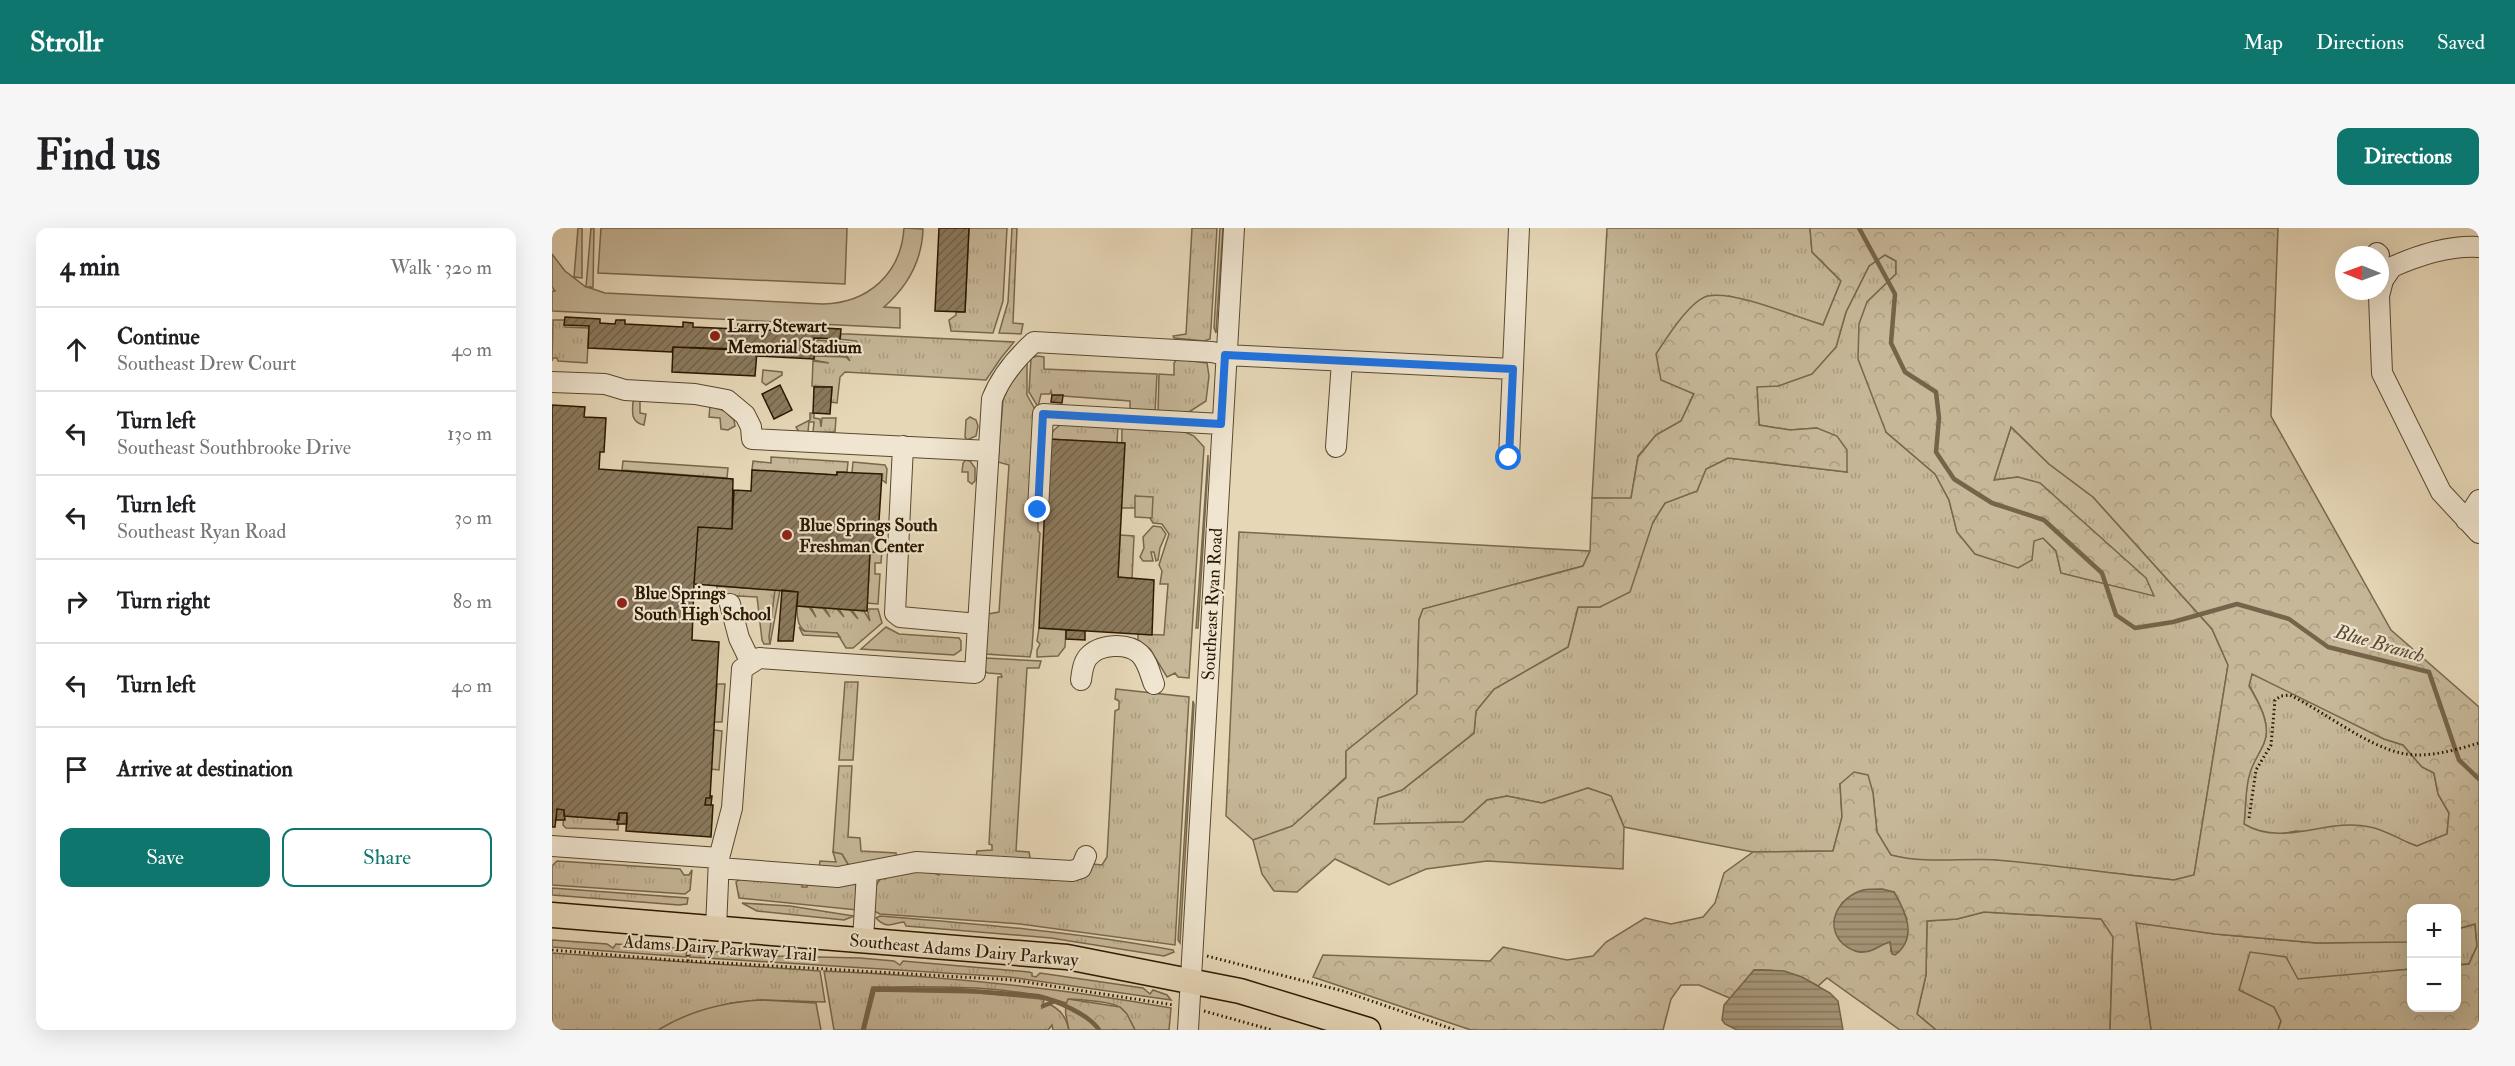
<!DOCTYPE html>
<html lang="en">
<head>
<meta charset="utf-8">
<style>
	:root { --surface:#fff; --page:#f6f6f6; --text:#202124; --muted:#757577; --line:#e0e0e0; --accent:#0f766e }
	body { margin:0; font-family:"IM FELL Double Pica",serif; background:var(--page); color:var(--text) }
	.controls { position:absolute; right:18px; bottom:18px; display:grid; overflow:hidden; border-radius:12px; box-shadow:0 6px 24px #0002 }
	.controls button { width:54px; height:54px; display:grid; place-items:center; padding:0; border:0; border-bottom:2px solid var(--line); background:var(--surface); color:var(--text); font:30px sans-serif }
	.compass { position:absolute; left:1783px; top:18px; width:54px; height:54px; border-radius:50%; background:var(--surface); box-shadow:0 6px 24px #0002; rotate:271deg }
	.stop { position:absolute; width:18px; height:18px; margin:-14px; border:4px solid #1a73e8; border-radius:50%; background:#fff }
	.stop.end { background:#1a73e8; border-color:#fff; box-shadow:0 2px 6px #0008 }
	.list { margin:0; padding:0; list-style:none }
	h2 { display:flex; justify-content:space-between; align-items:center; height:78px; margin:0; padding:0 24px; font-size:26px }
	h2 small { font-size:20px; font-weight:400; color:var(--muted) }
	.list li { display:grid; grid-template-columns:39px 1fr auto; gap:18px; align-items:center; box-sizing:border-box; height:84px; padding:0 24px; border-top:2px solid var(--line) }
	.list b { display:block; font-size:22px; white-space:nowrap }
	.list p { margin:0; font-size:20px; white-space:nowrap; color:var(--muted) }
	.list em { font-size:20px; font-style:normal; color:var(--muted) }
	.actions { display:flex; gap:12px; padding:18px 24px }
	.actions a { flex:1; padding:14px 0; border:2px solid var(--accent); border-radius:12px; text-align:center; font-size:21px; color:var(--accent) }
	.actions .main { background:var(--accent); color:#fff }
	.icon { flex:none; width:33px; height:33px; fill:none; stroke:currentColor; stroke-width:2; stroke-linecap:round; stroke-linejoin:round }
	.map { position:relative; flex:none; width:1927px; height:802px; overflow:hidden; border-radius:12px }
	header { display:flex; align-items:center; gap:36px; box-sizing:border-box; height:84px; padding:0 30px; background:var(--accent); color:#fff }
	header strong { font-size:28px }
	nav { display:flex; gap:33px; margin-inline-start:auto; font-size:21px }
	.intro { display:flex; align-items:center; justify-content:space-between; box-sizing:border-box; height:144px; padding:0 36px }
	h1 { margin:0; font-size:42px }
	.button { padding:15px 27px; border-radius:12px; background:var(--accent); color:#fff; font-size:21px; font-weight:700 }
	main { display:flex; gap:36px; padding:0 36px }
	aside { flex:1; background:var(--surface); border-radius:12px; box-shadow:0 6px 24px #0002 }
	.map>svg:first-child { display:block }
</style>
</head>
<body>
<header>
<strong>Strollr</strong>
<nav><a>Map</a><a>Directions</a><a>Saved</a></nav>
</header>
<div class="intro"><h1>Find us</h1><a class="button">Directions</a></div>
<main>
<aside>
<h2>4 min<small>Walk · 320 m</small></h2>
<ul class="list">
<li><svg class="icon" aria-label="ahead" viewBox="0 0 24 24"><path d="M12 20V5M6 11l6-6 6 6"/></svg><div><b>Continue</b><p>Southeast Drew Court</p></div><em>40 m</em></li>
<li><svg class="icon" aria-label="left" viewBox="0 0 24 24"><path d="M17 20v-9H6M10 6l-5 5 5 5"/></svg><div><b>Turn left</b><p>Southeast Southbrooke Drive</p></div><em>130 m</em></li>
<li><svg class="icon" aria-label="left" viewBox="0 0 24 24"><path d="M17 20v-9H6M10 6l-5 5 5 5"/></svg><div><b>Turn left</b><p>Southeast Ryan Road</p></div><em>30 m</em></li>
<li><svg class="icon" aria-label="right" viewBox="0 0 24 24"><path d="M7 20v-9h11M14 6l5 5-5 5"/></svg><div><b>Turn right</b></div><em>80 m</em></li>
<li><svg class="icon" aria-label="left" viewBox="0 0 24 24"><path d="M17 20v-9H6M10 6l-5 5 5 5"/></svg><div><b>Turn left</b></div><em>40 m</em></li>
<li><svg class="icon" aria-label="arrive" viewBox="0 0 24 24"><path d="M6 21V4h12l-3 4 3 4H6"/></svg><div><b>Arrive at destination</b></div></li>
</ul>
<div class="actions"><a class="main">Save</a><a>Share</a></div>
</aside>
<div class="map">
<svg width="1927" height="802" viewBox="0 0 1927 802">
	<defs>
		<pattern id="grass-tufts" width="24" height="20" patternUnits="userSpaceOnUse" patternTransform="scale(1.5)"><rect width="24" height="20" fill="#c6b798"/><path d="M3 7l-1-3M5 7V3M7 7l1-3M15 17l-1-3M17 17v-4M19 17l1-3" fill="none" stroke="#aa9d81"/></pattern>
		<pattern id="forest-crowns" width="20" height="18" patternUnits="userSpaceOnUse" patternTransform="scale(1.5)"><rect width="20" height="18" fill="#c6b798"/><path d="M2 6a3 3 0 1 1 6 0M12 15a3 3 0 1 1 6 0" fill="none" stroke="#aa9d81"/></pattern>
		<pattern id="water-rules" width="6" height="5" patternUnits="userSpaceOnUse" patternTransform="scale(1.5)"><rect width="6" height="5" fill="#a69679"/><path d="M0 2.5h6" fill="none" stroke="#877961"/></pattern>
		<pattern id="building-hatch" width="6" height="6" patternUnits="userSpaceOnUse" patternTransform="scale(1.5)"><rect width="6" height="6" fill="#8c7b5f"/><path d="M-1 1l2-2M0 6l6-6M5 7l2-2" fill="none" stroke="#73644c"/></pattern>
	</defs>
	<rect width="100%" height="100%" fill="#e6d7b7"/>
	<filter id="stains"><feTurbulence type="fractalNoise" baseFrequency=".00333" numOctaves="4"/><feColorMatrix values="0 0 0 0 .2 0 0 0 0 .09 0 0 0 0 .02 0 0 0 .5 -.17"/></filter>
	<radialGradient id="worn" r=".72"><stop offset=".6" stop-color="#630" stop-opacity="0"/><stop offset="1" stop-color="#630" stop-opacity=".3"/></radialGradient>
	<path fill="url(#grass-tufts)" stroke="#78684c" stroke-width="1.5" d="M417 0H455L451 73 441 105 399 103 397 92 404 87V84H413Z
		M460 0H465L461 95 471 96 469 106 447 105 456 74Z
		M640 0H665L659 100 658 111 652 113 622 110 621 108 634 106Z
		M668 0H671L664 105 662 100Z
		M1055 0H1258L1260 24 1289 53 1271 97 1177 68 1142 165 1129 193 1104 207 1086 228 1079 271 1040 270Z
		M1333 27 1344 33V46L1315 74 1334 204 1383 246 1397 272 1405 304 1423 326 1491 310 1504 323 1509 345 1601 367 1466 249 1442 252 1459 199 1497 236 1541 269 1660 401 1676 437 1642 647 1622 652 1442 632 1382 633 1356 631 1338 627 1325 604 1321 565 1288 556 1290 589 1281 623 1201 624 1072 599 1059 568 1036 560 990 575 955 568 935 572 911 594 822 596 826 570 850 562 922 505 924 483 942 461 1016 419 1026 379H1048L1113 275 1145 263 1154 241 1176 230 1295 244 1265 200 1238 202 1207 197 1205 158H1226L1260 145 1284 119 1294 84 1317 38Z
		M1 92H13V99L37 100 35 135 6 133 5 130H1L0 133Z
		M289 106H296L462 114 449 130 434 152 293 144 288 149 285 175 279 174 280 159 260 158 261 133 277 135 261 132 262 128 294 129 298 133 295 128 262 126V123H299L306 127 302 122 262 120V116L266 112 307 116 304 113 286 111H288Z
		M485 128 492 129V141L605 146 603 185 578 184V173L511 168 500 167 499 163 498 166H489L486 179 477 164 479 130Z
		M625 131 655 135 657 148 654 173 637 184 606 185 607 146 622 147V135Z
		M475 134V167L484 183 486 303 488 305 480 420 478 429 433 426 436 386 447 384 457 237 446 234 451 172 457 158Z
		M258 185H262V190L268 191 269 199 270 190H284L283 204H261L262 194H257L256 204H247L244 199 258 192Z
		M509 196 566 197 565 215 496 211 502 202Z
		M570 197 633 204 642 208 652 219 637 450 626 449 623 445 615 449 598 421 586 412V406L612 407 616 356H608L610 343 607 337 617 306 610 296 601 295 584 268 583 280H569Z
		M656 227V238L646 400H644Z
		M219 229 296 234 295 244H285V247L200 242 201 233 219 235Z
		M71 233 176 240 175 250 70 242Z
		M301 234 333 237 335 241 334 255 329 251 300 245Z
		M687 304 1038 323 1031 338 871 381 867 392 865 466 794 523V549L740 599 701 612 674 588Z
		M568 307 582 308 580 351 566 349Z
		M325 321H330L329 335H323V346H328L326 376 315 375 318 324H324Z
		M165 358 223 362 218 416H212L210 412 205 369 165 367Z
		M245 378 257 379 264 389 259 379 271 380 278 389 273 380 285 381 292 389 287 381 298 382 306 391 300 382 312 383 318 393 315 381H326L330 395 301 420H294L285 405C258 404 244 411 245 378Z
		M334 399 347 406 407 410 409 413V422L402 427 309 421Z
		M487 400 514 402 513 419 506 428 485 429V422L488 416 485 413Z
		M433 430 489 433 487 440H475L464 623 477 624 478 629 476 633 424 629 425 623 440 622V617L437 616 446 449H450L449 446 436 445 432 443Z
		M1700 445 1832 511 1851 517 1870 539 1882 545 1886 566 1897 585 1895 606 1865 618 1848 612 1744 603 1723 607 1705 604 1692 596C1694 580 1693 561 1697 545 1701 534 1708 525 1712 515 1720 497 1706 473 1697 457Z
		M293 454H306L301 532H287Z
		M564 461 637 469 623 717 468 696 328 686 322 683C323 671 320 654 332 649L333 651 335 648 358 644H384V646L387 647 388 644 531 649 538 644 541 636 550 637 555 629 563 483 567 481V473L563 471Z
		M641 473 642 476 628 715 626 712Z
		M287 538H300L296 609 308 610 309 623 344 625 345 629 297 638 290 627 281 624Z
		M12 588 67 592 66 602 14 600 11 597Z
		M5 633 128 641 132 647H137L140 642 138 662 133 666 0 657V638Z
		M189 650 250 656V659H255V656L304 655 305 682 187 670 184 654Z
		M0 660 136 670 135 676 127 677 0 667Z
		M190 675 238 678 302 688 292 692 205 683Z
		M1432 684 1550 691 1561 709 1558 802H1384L1365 786 1374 747 1375 693 1405 691Z
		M328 688C427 696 524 704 621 722L622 724 612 728 499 710 354 698 352 694C341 695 335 702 324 690Z
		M1584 694 1663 706 1765 715 1859 713V741L1746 752 1707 770 1722 779 1729 793 1726 802H1599Z
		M1923 696 1925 718 1917 736 1905 737V701Z
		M0 712 55 716 61 720 64 716 135 721 134 729 0 719Z
		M138 722 225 728 308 730 342 733 348 737 351 733 477 744 480 745V748L484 749 488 745 591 760 598 766 601 762 615 767 619 772 457 749 138 729Z
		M0 725 268 743 273 774 209 772 179 775 106 802H0Z
		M272 743C389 748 504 759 619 780L617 802H583C579 794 574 783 567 779 559 773 529 772 519 771L514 775C458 756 380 759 320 759L310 802H282Z
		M323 763 426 765 489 771 492 772 490 780 497 776C509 782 514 789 517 802H501L500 797 496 802H313Z"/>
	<path fill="url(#forest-crowns)" stroke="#78684c" stroke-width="1.5" fill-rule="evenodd" d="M1258 0H1726L1719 188 1839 402 1927 479V802H1726L1729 793 1722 779 1687 762 1698 724 1734 729 1746 751 1859 741 1860 780H1904L1905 737 1917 736 1925 718 1923 696 1905 701 1904 680H1860L1859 713 1857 714 1765 715 1663 706 1584 695 1599 802H1558L1561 709 1549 691 1432 684 1405 691 1375 693 1374 747 1365 786 1384 802H1348L1275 750 1266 758C1246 746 1226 740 1202 742L1180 771 1147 757H1129L1119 771 1111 802H919L761 749 771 727 938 733 951 719 1015 732 1041 728 1054 714 1093 690 1119 696 1151 689 1163 675 1172 645 1201 624 1281 623 1290 589 1288 556 1302 544 1316 547 1321 565 1325 604 1339 627C1374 636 1408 630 1444 632 1503 637 1563 646 1622 652L1642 647 1676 437 1660 401 1541 269 1497 236 1459 199 1442 252 1466 249 1488 255 1594 350 1602 368 1509 345 1504 323 1491 310 1482 313 1480 332 1466 340 1423 326 1405 304 1397 272 1383 246 1334 204 1306 131 1307 96 1315 74 1344 46V33L1333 27 1317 38 1294 84 1284 119 1260 146 1226 158 1205 159 1207 197 1238 202 1265 200 1285 208 1295 222V244L1176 230 1154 241 1145 263 1113 275 1101 294 1078 364 1048 379H1026L1016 419 942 461 924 483 922 505 850 562 826 570 822 596 911 594 935 572 955 568 990 575 1036 560 1059 568 1072 599 1071 641 935 633 874 641 837 657 783 631 745 664 722 663 710 646 701 612 740 598 794 550V523L865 466 867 392 871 381 1031 338 1038 323 1040 270H1079L1086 229 1104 207 1129 193 1142 166 1109 152 1104 126C1114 111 1138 72 1156 68 1181 62 1244 89 1271 97L1289 53 1260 24ZM1700 446 1832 511 1851 517 1870 539 1882 545 1886 566 1897 585 1895 606 1865 618C1850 613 1834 602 1818 599 1775 589 1732 620 1692 596 1694 580 1693 560 1698 545 1701 534 1708 525 1712 515 1720 497 1706 473 1697 458ZM1309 663 1342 664 1355 691 1339 722 1338 713C1316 720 1310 735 1287 711L1290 675Z
		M516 771 568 779 575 786 583 802H517C515 792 511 781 516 771Z"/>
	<path fill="#c6b798" stroke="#78684c" stroke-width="1.5" d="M26 0H30V50L22 49Z
		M39 0H42L41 59H35L53 65 271 76C316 75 349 46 352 0L371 1C370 33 356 58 332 79L348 80V100L0 83V63H3L0 59V26L13 43 34 59Z
		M49 0H295L293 56 46 45Z
		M211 142 230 144V147L214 157 210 154Z
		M83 172H88V185L94 186 92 197C79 194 80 185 81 174Z
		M158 178 173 183 182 192 183 198 176 202 169 201 168 190 157 189Z
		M418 189 424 192 426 198 424 208 415 212 413 209 414 192Z
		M414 232 418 233 423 240V253L420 256 416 253V244H410L411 235Z
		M583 268 601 269 600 290 583 289Z
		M601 298 609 299 614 306 608 320 606 332 604 333 602 324H599L601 333H591L588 329 592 320 591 309Z
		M223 362H228L218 416 217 409Z
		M247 399 252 403 285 405 288 409 251 407Z
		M165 456H173L170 494H162Z
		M162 502 170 503 167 542 159 541Z
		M281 624 290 626 297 638 285 640 267 639 268 633 284 634Z
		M209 772 264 775 269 802H106C137 783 173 774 209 772Z"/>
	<path fill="url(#water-rules)" stroke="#756449" stroke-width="1.5" d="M1330 661 1342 664C1354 684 1366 710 1343 727L1340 726 1338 714C1327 717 1321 725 1308 724 1302 723 1296 720 1291 716 1271 696 1287 669 1311 662 1317 661 1324 661 1330 661Z
		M1202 742 1232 743 1250 749 1278 765 1286 773 1291 802H1185L1173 796 1170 792 1172 777Z"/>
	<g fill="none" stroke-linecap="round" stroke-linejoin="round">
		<path stroke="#756449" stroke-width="4.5" d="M1307 0 1343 66 1339 115 1353 144 1384 164 1387 190 1384 224 1402 251 1440 275 1492 292 1550 345 1564 387 1583 400 1621 394 1685 376 1737 391 1776 419 1877 444 1907 532 1927 551
			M491 778 501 774
			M311 802 321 761 406 762 486 768C503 772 538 787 547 802"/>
	</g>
	<path fill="url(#building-hatch)" stroke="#2b1800" stroke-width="1.5" d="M387 0H417L413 84 383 83Z
		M13 89 48 91V95L63 96 64 92H73V96L131 99V94L141 95V99L186 101V96L198 97V101L251 104V99L289 101 288 111 262 110V131L204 128 205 123 190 121 121 119 120 124 36 120 37 98 12 97Z
		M121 119 205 123 203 148 120 144Z
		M228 157 240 182 222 191 210 166Z
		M262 159H280L278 186 261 185Z
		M500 167H511L510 175 499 174Z
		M0 177 33 179 32 189 54 190 52 224H48L47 241 181 251 180 301 146 299 142 356 140 412 167 414 158 570H154L153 577H161L159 609 74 603 75 585H67V592L12 588V582L5 581 3 599H0Z
		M496 211 573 215 566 349 602 352 600 407 487 400Z
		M200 242 285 247V244L330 246 325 324H318L315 383 245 378 246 364 142 356 146 299 180 301 182 262 199 263Z
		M230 362 246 364 241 413H226Z
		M514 402 533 403V412L514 411Z
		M158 568H160L159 577H153L154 570H158Z
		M5 581 12 582 13 592H4Z
		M67 585H75V596H65Z"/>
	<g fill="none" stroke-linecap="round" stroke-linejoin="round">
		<g stroke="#5a482e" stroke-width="22">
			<path id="minor" d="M1825 25 1827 27
				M1840 39 1831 52 1827 68 1830 145 1889 264 1927 305
				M1840 39C1867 27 1897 17 1927 19
				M0 154 53 156 73 162 143 166 175 172 193 187 199 199 200 211 437 223
				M351 218 343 385 348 389 426 396
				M784 219 790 133
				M957 230 967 0
				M486 282 491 186 669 196
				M1914 292 1927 272
				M178 376 187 410 199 435
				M529 452C530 444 531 435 536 429 547 416 575 414 588 426 596 434 598 446 602 456
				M0 618 167 630
				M167 640 286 649 364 634 520 643 529 640 534 628
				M164 700 167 630 180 580 190 441 207 430 423 445 440 171C449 148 463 131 482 114L660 124 673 127 961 141
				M311 712 315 644
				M636 802 682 0"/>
		</g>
		<g stroke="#2b1800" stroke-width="27">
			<path id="major" d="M0 687 515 729 688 763 816 802"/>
		</g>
		<path stroke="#2b1800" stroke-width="3" stroke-dasharray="1.5 3" stroke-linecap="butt" d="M1697 590 1704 542 1719 517 1723 472 1729 468 1738 467C1771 483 1815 518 1849 525 1874 531 1903 522 1927 515
			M0 722 120 732 461 752 622 777
			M655 728 791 763 903 802
			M136 733V722
			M652 783 720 802"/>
		<use href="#minor" stroke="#efe5d0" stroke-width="20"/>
		<use href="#major" stroke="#e6d7b7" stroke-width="24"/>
	</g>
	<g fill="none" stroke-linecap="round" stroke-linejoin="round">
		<path stroke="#1a73e8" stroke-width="8" d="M486 282 491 186 669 196 673 127 961 141 957 230"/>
	</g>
	<g fill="#8f2418" stroke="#efe5d0" stroke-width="2">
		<circle cx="163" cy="108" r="6"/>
		<circle cx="235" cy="307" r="6"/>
		<circle cx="70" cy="375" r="6"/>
	</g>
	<g text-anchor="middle" stroke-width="4.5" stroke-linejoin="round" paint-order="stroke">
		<g font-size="18" font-weight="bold" fill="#2b1800" stroke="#efe5d0" text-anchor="start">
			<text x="175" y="104">Larry Stewart<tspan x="175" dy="21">Memorial Stadium</tspan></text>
			<text x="247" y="303">Blue Springs South<tspan x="247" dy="21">Freshman Center</tspan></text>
			<text x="82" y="371">Blue Springs<tspan x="82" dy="21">South High School</tspan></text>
		</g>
		<g font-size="18" fill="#2b1800" stroke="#efe5d0">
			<text transform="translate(660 376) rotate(-87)" y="6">Southeast Ryan Road</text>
			<text transform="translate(168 720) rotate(4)" y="6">Adams Dairy Parkway Trail</text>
			<text transform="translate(412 722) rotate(5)" y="6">Southeast Adams Dairy Parkway</text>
		</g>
		<g font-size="20" font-style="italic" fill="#5c4a30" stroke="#efe5d0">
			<text transform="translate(1828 415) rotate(16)" y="7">Blue Branch</text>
		</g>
	</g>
	<rect width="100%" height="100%" filter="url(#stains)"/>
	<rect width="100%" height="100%" fill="url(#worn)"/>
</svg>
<div class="controls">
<button>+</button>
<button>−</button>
</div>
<svg class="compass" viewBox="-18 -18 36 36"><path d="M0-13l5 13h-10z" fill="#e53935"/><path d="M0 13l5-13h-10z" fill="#757577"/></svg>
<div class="stop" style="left:957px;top:230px"></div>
<div class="stop end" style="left:486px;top:282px"></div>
</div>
</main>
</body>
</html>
